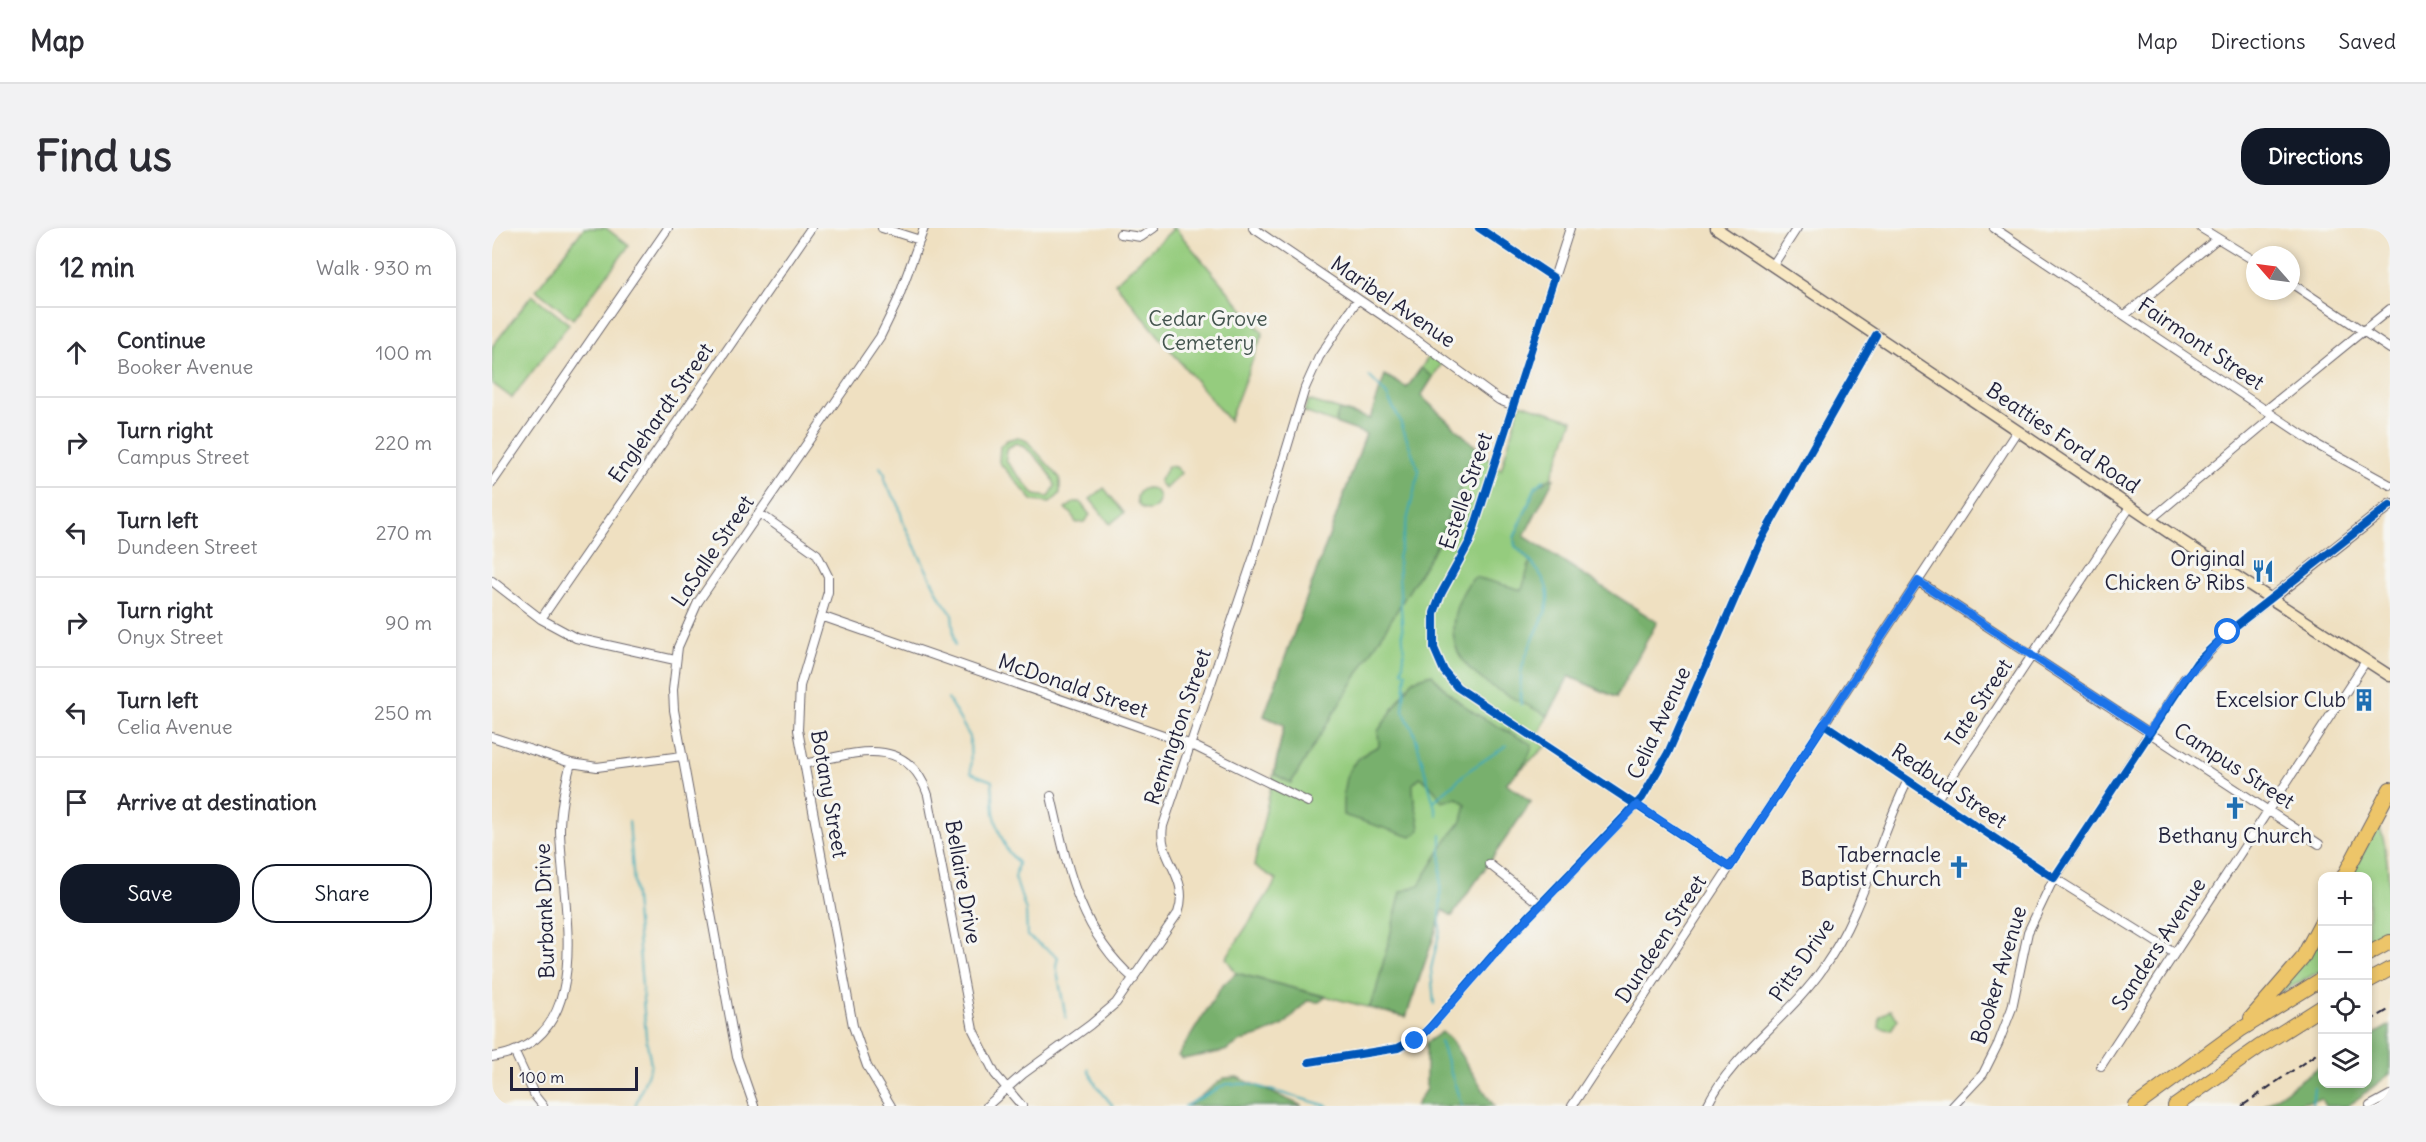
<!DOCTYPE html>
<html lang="en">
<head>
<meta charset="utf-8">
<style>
	:root { --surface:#fff; --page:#f2f2f3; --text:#2b2b33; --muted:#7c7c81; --line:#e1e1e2; --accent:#111827 }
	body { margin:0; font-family:Delius,sans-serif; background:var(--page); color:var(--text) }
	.controls { position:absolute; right:18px; bottom:18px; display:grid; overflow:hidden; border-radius:12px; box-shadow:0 3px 9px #0003 }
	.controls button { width:54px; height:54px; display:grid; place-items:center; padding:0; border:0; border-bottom:2px solid var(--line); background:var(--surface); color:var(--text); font:30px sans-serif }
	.compass { position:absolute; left:1754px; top:18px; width:54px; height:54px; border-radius:50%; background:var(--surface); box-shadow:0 3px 9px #0003; rotate:298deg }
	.scale { position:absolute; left:18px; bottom:15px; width:128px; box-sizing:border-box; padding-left:6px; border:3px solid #22223b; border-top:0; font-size:16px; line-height:21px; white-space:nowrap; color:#22223b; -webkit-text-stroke:4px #f6f6f2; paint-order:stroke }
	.stop { position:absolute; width:18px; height:18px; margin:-14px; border:4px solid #1a73e8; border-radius:50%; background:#fff }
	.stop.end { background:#1a73e8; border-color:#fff; box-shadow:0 2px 6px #0008 }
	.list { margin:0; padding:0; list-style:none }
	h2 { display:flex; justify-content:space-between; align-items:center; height:78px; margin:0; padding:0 24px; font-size:26px }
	h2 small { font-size:20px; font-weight:400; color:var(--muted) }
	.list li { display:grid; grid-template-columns:39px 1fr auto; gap:18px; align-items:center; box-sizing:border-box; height:90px; padding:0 24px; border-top:2px solid var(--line) }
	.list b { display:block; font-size:22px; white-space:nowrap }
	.list p { margin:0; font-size:20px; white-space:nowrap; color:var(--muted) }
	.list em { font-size:20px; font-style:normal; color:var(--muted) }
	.actions { display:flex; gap:12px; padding:18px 24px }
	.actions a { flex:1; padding:14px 0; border:2px solid var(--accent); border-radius:24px; text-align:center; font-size:21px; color:var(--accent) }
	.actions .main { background:var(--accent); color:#fff }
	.icon { flex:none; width:33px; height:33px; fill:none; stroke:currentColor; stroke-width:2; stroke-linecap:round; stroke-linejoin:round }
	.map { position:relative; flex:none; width:1898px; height:878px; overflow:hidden; border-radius:24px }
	header { display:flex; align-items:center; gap:36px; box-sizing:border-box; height:84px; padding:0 30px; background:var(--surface); border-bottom:2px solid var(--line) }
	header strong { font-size:28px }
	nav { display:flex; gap:33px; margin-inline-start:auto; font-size:21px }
	.intro { display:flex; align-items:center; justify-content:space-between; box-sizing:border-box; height:144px; padding:0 36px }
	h1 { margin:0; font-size:42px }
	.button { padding:15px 27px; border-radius:24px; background:var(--accent); color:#fff; font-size:21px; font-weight:700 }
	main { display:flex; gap:36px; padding:0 36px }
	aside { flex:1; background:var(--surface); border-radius:24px; box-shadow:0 3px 9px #0003 }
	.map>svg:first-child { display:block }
</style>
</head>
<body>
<header>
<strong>Map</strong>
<nav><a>Map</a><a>Directions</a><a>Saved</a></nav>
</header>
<div class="intro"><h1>Find us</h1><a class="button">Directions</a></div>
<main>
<aside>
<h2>12 min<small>Walk · 930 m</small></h2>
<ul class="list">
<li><svg class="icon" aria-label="ahead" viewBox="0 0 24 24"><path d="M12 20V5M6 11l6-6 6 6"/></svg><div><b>Continue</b><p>Booker Avenue</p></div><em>100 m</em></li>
<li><svg class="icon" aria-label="right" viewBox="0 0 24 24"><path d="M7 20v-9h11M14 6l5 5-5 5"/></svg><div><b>Turn right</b><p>Campus Street</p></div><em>220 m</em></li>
<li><svg class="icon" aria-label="left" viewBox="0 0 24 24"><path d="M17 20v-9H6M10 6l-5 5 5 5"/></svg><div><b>Turn left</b><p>Dundeen Street</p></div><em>270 m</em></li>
<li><svg class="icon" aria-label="right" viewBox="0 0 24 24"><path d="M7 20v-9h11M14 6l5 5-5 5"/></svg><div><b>Turn right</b><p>Onyx Street</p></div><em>90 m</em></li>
<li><svg class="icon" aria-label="left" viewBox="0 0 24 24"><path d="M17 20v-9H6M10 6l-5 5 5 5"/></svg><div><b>Turn left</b><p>Celia Avenue</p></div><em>250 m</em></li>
<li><svg class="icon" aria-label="arrive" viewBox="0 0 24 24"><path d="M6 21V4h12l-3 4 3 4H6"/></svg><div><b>Arrive at destination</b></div></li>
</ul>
<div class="actions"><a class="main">Save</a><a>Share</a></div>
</aside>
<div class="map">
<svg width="1898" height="878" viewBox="0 0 1898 878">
	<rect width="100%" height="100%" fill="#f6f6f2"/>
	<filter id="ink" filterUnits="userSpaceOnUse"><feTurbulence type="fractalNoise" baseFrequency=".0167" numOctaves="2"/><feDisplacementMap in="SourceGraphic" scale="12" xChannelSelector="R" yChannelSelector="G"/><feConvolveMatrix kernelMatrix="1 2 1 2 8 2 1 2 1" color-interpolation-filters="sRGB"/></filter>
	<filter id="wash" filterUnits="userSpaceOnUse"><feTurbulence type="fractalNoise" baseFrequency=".008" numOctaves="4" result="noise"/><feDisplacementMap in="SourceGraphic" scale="24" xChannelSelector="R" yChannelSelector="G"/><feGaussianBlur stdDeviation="1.35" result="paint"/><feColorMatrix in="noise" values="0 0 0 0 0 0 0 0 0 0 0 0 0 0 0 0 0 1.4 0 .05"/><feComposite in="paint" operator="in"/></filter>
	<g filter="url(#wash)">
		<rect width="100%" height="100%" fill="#efe0c1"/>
		<path fill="#95cc7e" stroke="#5c775c" stroke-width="1.5" fill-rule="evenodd" d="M92 0H114L137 18 81 91 44 62Z
			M679 0H683L771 105 737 193 623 55 680 2Z
			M40 67 77 96 20 170 0 155V119Z
			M938 127 950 135 929 168 1009 242 1028 175 1081 192 1059 250 1027 307 1124 469 1076 448 1044 511 1054 518 1014 555 1039 574 960 688 951 682 914 789 744 745 734 730 785 652 762 638 792 497 772 488 874 206 812 184 816 172 878 191 893 147 915 160Z
			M526 209 535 213 568 250V266L558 275 541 273 507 234 508 218 515 212ZM524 215C537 219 561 245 563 258L557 269 543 267 514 233V221Z
			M676 238 683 239 689 245 673 261 667 254Z
			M645 271a11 11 0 1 1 22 0a11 11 0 1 1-22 0Z
			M612 260 632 285 618 296 598 271Z
			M583 274H588L598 287 592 294 584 295 580 286 573 281Z
			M1885 596C1898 613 1898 678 1898 705L1876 717V648H1859Z
			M1830 706V742L1786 766Z
			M1398 782 1406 791 1399 802 1387 800 1388 789Z"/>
		<path fill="#78b06d" stroke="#4d6954" stroke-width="1.5" d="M929 140 941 149 929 168 985 220 944 319 799 555 782 546 792 497 772 488 874 206 843 195 847 182 878 191 893 147 915 160Z
			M1059 250H1062L1032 308 1165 394 1124 469 1077 448 1056 488C1014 465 949 445 963 385 967 371 972 358 983 349L1030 362 1038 334 1023 318 1022 310 1044 258Z
			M940 446C965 480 1003 497 1040 516 1038 533 1026 544 1014 555L1039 574 960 688 951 682 914 789 877 780 884 763 909 664 927 657 956 610 970 593 974 576 965 570 950 574 942 561 928 549 921 556C920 573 927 585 928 602L919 609 851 587C850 552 853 533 887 518L886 503 921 452Z
			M744 745 834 769 827 774 815 773 792 797 769 807 749 813 733 823 691 831 686 828 729 759Z
			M1898 797V846L1856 878H1833L1829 871 1810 874 1806 878H1772L1830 837V856H1876V810Z
			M950 804 959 812 1002 878H923L934 861V815Z
			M745 849 810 878H696L732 850Z"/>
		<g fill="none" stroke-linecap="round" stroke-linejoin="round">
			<path stroke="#3aaab8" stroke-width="2" d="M877 148 894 166 907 190 927 243 906 330 912 428 910 443 914 444 911 483 922 504 945 587
				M388 239 393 246V255L406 275 411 294 432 337 449 371 460 386 463 417
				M456 471 478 509 479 545 500 553 502 585 507 603 515 622 526 635 523 650 534 683 535 708 566 729 564 738 574 790
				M1029 477C1029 463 1027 449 1031 436 1050 380 1080 370 1023 318L1022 310 1044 258 1052 252
				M942 573 976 543 1015 517
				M137 593 154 809 159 837 143 878
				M942 776 939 741 948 702 949 607
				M948 813 970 878
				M596 841 604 857 621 878
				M693 878 734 856H757L836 878
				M1820 878 1822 860"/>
		</g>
	</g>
	<g filter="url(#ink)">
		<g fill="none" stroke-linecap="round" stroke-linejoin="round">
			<g stroke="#6a646a" stroke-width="10">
				<path id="street" d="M390 0 428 12
					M761 0 903 96 1007 172 1020 177
					M987 0 1062 50
					M1078 0 978 313 949 366 942 385V420L952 443 965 459 1238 639
					M1502 0 1827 218 1898 257
					M1709 0 1763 33
					M628 6 649 9 662 0
					M1281 37 1305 0
					M1799 55 1898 121
					M1633 87 1725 11
					M1774 182 1898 81
					M0 255 176 0
					M267 285 325 326 336 348V364L308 458 306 502 361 798 375 838 399 878
					M1658 292 1782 188
					M0 353 49 391 84 410 183 432
					M1426 353 1827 616
					M329 388 700 517 816 574
					M49 391 319 0
					M1332 496 1562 650 1682 725
					M0 509 79 535 105 539 190 528
					M312 536C360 526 415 504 436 567L481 802 503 846 530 878
					M559 568C575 637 586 702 642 751
					M1445 571 1638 279
					M997 636 1049 677
					M22 823 43 868 51 878
					M0 829C108 813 69 677 68 602 68 579 73 557 79 535
					M817 834 906 820 933 805 1013 713 1150 570 1176 525 1266 317 1384 107
					M1609 838 1874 433
					M262 878 245 829 182 482 181 462 186 419 206 374 388 109 405 74 432 0
					M495 878 531 846 598 797 624 775 686 685C699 648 665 632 671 598L764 322 813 160 827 129 866 71
					M1080 878 1525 203
					M1215 878C1239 827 1299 788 1332 739 1372 682 1385 614 1416 552
					M1461 878 1491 846 1506 816 1520 780 1536 704 1559 656 1692 451 1736 404 1780 370
					M1878 878 1898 867"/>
			</g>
			<g stroke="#6a646a" stroke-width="13">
				<path id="secondary" d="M1224 0 1679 306 1898 448
					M1780 370 1898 277"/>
			</g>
			<g stroke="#6a646a" stroke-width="16">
				<path id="highway" d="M1852 648 1898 561
					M1876 726 1898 714
					M1876 753 1898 741
					M1759 790 1810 731 1830 693
					M1644 878 1748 802 1830 751
					M1683 878 1767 819 1830 779"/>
			</g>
			<use href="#street" stroke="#fff" stroke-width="8"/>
			<use href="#secondary" stroke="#f8e8c3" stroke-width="10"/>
			<use href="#highway" stroke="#edc569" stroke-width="14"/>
			<path stroke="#22223b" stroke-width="2" stroke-dasharray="9 4.5" stroke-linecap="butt" d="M1876 794 1898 781
				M1750 878 1830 822"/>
			<g stroke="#f6f6f2" stroke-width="11">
				<path id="cycleway" d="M987 0 1062 50 978 313 949 366 942 385V420L952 443 965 459 1238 639 1332 496 1562 650 1705 434 1736 404 1898 277
					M817 834 906 820 933 805 1013 713 1150 570 1176 525 1266 317 1384 107"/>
			</g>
			<use href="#cycleway" stroke="#0057b8" stroke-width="8"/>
		</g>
	</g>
	<g fill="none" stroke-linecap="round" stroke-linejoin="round" filter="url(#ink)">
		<path stroke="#1a73e8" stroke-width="8" d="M923 813 940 798 1014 713 1145 577 1238 639 1426 353 1657 504 1692 451 1736 404"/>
	</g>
	<defs>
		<g id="restaurant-bare" transform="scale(1.8)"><path d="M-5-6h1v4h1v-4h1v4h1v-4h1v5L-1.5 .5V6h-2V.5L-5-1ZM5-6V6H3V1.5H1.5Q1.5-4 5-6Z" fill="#1f6fb2" stroke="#f6f6f2" stroke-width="2.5" paint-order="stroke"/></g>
		<g id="building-bare" transform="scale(1.8)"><path d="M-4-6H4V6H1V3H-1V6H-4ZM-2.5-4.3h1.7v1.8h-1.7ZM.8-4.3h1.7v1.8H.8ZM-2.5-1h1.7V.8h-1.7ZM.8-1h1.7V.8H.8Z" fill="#1f6fb2" stroke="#f6f6f2" stroke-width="2.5" paint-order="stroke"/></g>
		<g id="church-bare" transform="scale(1.8)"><path d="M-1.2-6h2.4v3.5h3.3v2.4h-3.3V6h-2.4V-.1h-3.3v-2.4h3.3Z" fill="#1f6fb2" stroke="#f6f6f2" stroke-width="2.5" paint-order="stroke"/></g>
	</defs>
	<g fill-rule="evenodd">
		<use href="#restaurant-bare" x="1771" y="343"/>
		<use href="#building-bare" x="1872" y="472"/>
		<use href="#church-bare" x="1743" y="580"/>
		<use href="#church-bare" x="1467" y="639"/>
	</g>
	<g text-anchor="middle" stroke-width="6" stroke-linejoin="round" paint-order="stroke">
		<g font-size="21" fill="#22223b" stroke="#f6f6f2">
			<text transform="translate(901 74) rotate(34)" y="7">Maribel Avenue</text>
			<text transform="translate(1709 116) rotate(34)" y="7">Fairmont Street</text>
			<text transform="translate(169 185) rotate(-55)" y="7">Englehardt Street</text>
			<text transform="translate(1571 210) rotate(34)" y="7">Beatties Ford Road</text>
			<text transform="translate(974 263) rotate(-71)" y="7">Estelle Street</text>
			<text transform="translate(221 323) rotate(-56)" y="7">LaSalle Street</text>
			<text transform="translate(581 458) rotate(19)" y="7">McDonald Street</text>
			<text transform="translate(1487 475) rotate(-56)" y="7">Tate Street</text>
			<text transform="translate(1167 495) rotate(-65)" y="7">Celia Avenue</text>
			<text transform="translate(686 499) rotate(-71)" y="7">Remington Street</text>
			<text transform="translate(1742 538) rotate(33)" y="7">Campus Street</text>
			<text transform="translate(1457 558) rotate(34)" y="7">Redbud Street</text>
			<text transform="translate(337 566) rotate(80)" y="7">Botany Street</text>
			<text transform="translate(471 654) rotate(80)" y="7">Bellaire Drive</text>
			<text transform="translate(53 683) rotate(-92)" y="7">Burbank Drive</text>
			<text transform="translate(1169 711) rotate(-57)" y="7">Dundeen Street</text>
			<text transform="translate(1667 716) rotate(-57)" y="7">Sanders Avenue</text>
			<text transform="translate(1310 732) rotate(-55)" y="7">Pitts Drive</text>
			<text transform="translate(1507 747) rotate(-73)" y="7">Booker Avenue</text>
		</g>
		<g font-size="21" fill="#44554f" stroke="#f6f6f2">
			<text x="716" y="98">Cedar Grove<tspan x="716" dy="24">Cemetery</tspan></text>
		</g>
		<g font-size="21" fill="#22223b" stroke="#f6f6f2" text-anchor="end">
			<text x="1753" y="338">Original<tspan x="1753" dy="24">Chicken &amp; Ribs</tspan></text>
			<text x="1854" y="479">Excelsior Club</text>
			<text x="1743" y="615" text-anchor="middle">Bethany Church</text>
			<text x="1449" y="634">Tabernacle<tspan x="1449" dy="24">Baptist Church</tspan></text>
		</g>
	</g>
</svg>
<div class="controls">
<button>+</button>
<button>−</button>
<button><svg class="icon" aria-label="locate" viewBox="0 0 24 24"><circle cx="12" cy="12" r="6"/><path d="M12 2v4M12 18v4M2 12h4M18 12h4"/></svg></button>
<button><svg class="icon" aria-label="layers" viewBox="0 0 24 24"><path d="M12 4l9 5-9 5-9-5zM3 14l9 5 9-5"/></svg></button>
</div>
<svg class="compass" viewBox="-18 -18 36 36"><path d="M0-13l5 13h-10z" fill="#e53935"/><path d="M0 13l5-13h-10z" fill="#7c7c81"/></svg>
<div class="scale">100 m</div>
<div class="stop" style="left:1736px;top:404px"></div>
<div class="stop end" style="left:923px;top:813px"></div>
</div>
</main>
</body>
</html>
